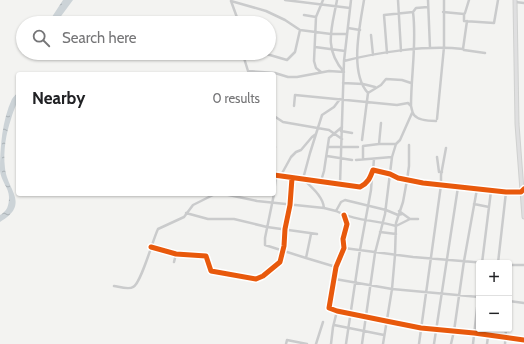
<!DOCTYPE html>
<html lang="en">
<head>
<meta charset="utf-8">
<style>
	:root { --surface:#fff; --page:#f6f6f6; --text:#202124; --muted:#757577; --line:#e0e0e0 }
	body { margin:0; font-family:Cabin,sans-serif; background:var(--page); color:var(--text) }
	.controls { position:absolute; right:12px; bottom:12px; display:grid; overflow:hidden; border-radius:4px; box-shadow:0 1px 3px #0004 }
	.controls button { width:36px; height:36px; display:grid; place-items:center; padding:0; border:0; border-bottom:1px solid var(--line); background:var(--surface); color:var(--text); font:20px sans-serif }
	.list { margin:0; padding:0; list-style:none }
	h2 { display:flex; justify-content:space-between; align-items:center; height:52px; margin:0; padding:0 16px; font-size:17px }
	h2 small { font-size:13px; font-weight:400; color:var(--muted) }
	.icon { flex:none; width:22px; height:22px; fill:none; stroke:currentColor; stroke-width:2; stroke-linecap:round; stroke-linejoin:round }
	.map { position:relative; flex:none; width:524px; height:344px; overflow:hidden }
	.search { position:absolute; background:var(--surface); box-shadow:0 1px 3px #0004; left:16px; top:16px; width:260px; height:44px; display:flex; align-items:center; gap:10px; box-sizing:border-box; padding:0 14px; border-radius:22px; color:var(--muted); font-size:15px }
	.panel { position:absolute; background:var(--surface); box-shadow:0 1px 3px #0004; left:16px; top:72px; width:260px; height:124px; border-radius:4px }
	.map>svg:first-child { display:block }
</style>
</head>
<body>
<div class="map">
<svg width="524" height="344" viewBox="0 0 524 344">
	<defs>
		<pattern id="water-ripples" width="26" height="14" patternUnits="userSpaceOnUse"><rect width="26" height="14" fill="#ccd3d7"/><path d="M2 4q2-2 4 0t4 0M15 11q2-2 4 0t4 0" fill="none" stroke="#a9b0b4"/></pattern>
	</defs>
	<rect width="100%" height="100%" fill="#f3f3f1"/>
	<path fill="url(#water-ripples)" d="M63 0H73L56 23H48Z
		M18 92C18 104 14 108 11 119 6 134 3 151 5 168 7 190 31 204 0 222V215C7 211 9 206 9 197 9 188 1 181 0 171 0 148 2 120 12 99 14 96 16 95 18 92Z"/>
	<g fill="none" stroke-linecap="round" stroke-linejoin="round">
		<g stroke="#d0d1d0" stroke-width="5">
			<path id="major" d="M515 0 517 124 524 217"/>
		</g>
		<path stroke="#cacbcc" stroke-width="2.5" d="M285 0 350 8
			M398 0 401 51
			M428 0 430 48
			M231 1 266 11 285 20 300 30 331 34H347
			M231 1 239 23
			M515 2 524 3
			M443 12 464 14 465 13 469 0
			M464 14V21L494 23 498 0
			M304 15 316 17
			M348 28 360 30
			M371 35 373 55
			M315 47 345 51
			M463 49 467 21
			M244 53V58L248 71 275 73 288 77H297L329 71 344 72C323 48 332 28 337 0
			M263 53 287 60 295 52 300 30
			M387 53 384 15 413 12 416 8 428 7
			M344 61C379 52 426 45 463 49L464 50 485 53
			M321 72 316 68 314 61 316 17 323 0
			M343 83 363 84 375 87
			M368 93 381 85 386 79 402 80 411 83
			M294 106 295 95 397 105 408 103 411 106C412 109 412 113 414 115 418 120 430 121 436 121
			M411 106C411 74 417 43 413 12
			M274 116 283 122 329 130 342 139
			M437 119 444 47V0
			M341 131 352 133
			M362 140 368 93C349 73 360 25 364 0
			M379 144 381 123
			M328 147H358
			M274 149 275 147
			M327 156 352 160
			M437 157 439 172H442
			M363 159V146L379 144H396
			M356 160 392 157
			M373 171 374 159
			M274 175 360 187C368 183 370 178 373 170L390 174 398 178 423 183 506 192H521L524 189
			M280 177 291 157 296 152 301 150 312 137 316 134
			M321 181 324 171 329 138 342 127
			M340 184 344 61 351 0
			M274 193 276 176
			M224 194 257 201 324 208 336 211
			M274 194 265 238V245L306 258 311 234
			M474 204 489 207
			M324 208C323 196 311 187 303 179L310 153 322 115 334 107 340 99
			M399 211 410 219H418
			M186 213 208 219H234L267 227 317 234
			M402 214 398 215 386 210 345 200 341 202 336 211C355 221 376 220 396 226L410 219
			M344 215 347 224 343 239 344 248 336 267 329 308 337 311 386 321 421 328 474 333 524 340
			M380 232 396 234
			M151 247 176 254 206 256 211 271 256 279 263 276 280 262 284 246 285 229 290 205 292 178
			M344 248 413 257 486 263
			M306 258 336 267
			M174 262 176 254
			M482 263 491 191
			M498 263 506 192
			M509 265H524
			M335 279 392 289 479 297
			M114 286C120 287 129 290 133 287 141 284 153 239 158 229L184 217 193 205 215 194
			M509 301 524 303
			M334 325 384 335
			M286 344 287 340 307 344
			M316 344 323 322
			M331 344 333 327 337 311
			M346 344 360 250 371 190 372 176
			M362 344 375 253 385 214 392 157 396 144 400 140 412 113
			M383 344 392 289 395 255 396 223 403 202 407 180 409 166V145
			M419 344 441 185V175L446 148
			M434 344 458 187
			M451 344 454 331 464 261 477 189
			M473 344 479 291
			M487 344 489 329
			M505 344 506 329"/>
		<use href="#major" stroke="#dfdfe0" stroke-width="3"/>
		<g stroke="#fff" stroke-width="8">
			<path id="cycleway" d="M274 175 360 187C368 183 370 178 373 170L390 174 398 178 423 183 506 192H521L524 189
				M344 215 347 224 343 239 344 248 336 267 329 308 337 311 386 321 421 328 474 333 524 340
				M151 247 176 254 206 256 211 271 256 279 263 276 280 262 284 246 285 229 290 205 292 178"/>
		</g>
		<use href="#cycleway" stroke="#e8590c" stroke-width="5"/>
	</g>
</svg>
<div class="controls">
<button>+</button>
<button>−</button>
</div>
<div class="search"><svg class="icon" aria-label="search" viewBox="0 0 24 24"><circle cx="10" cy="10" r="6"/><path d="M15 15l6 6"/></svg>Search here</div>
<section class="panel">
<h2>Nearby<small>0 results</small></h2>
<ul class="list">
</ul>
</section>
</div>
</body>
</html>
